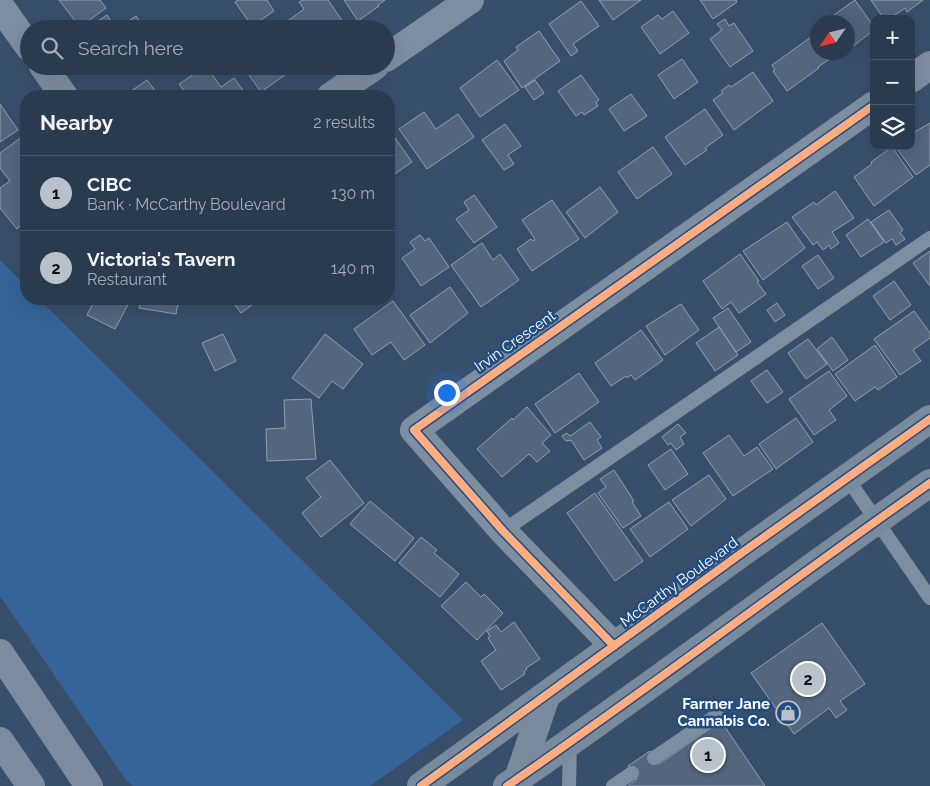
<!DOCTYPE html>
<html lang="en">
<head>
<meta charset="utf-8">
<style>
	:root { --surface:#2a3b50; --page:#324257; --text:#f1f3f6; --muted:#a5adb7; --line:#465567; --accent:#b9c1cb }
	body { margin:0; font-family:Raleway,sans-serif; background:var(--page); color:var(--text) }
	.controls { position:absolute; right:15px; top:15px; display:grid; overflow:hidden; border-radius:10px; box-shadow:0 5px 20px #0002 }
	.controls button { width:45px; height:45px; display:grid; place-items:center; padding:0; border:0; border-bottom:1px solid var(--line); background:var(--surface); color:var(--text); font:25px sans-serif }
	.compass { position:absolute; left:810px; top:15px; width:45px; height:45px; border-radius:50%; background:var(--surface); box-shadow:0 5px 20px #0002; rotate:235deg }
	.you { position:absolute; left:446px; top:392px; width:18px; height:18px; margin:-12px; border:4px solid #fff; border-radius:50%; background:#1a73e8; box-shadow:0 0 0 8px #1a73e833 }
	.badge { display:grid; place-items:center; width:32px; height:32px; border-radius:50%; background:var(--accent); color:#111; font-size:16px; font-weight:700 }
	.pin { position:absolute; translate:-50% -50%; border:2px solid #fff; box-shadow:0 1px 5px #0006 }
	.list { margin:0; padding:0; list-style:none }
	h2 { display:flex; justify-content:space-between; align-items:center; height:65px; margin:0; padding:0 20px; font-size:21px }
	h2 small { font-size:16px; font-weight:400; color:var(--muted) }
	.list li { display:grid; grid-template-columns:32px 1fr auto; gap:15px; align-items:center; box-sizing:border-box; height:75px; padding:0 20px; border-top:1px solid var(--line) }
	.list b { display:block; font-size:19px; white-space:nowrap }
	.list p { margin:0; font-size:16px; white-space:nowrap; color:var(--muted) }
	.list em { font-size:16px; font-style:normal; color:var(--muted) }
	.icon { flex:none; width:28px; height:28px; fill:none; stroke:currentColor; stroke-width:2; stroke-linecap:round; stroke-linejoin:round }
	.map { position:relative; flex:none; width:930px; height:786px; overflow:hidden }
	.search { position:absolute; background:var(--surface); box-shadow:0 5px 20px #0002; left:20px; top:20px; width:375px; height:55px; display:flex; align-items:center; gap:12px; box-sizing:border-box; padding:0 18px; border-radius:28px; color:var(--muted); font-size:19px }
	.panel { position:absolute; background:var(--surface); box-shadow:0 5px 20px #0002; left:20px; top:90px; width:375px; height:215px; border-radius:20px }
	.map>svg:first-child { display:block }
</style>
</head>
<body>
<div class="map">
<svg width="930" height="786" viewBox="0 0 930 786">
	<rect width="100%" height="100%" fill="#384f6b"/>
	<path fill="#366498" d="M0 260 26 286V299H39L463 720 370 786H133L126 780 0 596Z"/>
	<path fill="#54667d" stroke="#919fb0" d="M59 0H100L106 8 80 27Z
		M238 0H267L274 11 252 26 235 2Z
		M303 0H328L348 29H289L285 23 304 9 299 2Z
		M344 0H385L378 5 379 6 358 21Z
		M599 0H641L613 20Z
		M700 0H736L737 2 713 19Z
		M855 0 874 27V30L848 50V22H824Z
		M871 0H923L907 12 905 8 889 19H884Z
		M581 1 599 26 573 44 578 51 571 56 549 24Z
		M673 11 689 33 660 54 641 27 658 15 662 19Z
		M107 15 116 29H86Z
		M136 16 145 29H116Z
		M725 19 729 26 734 23 753 51 730 67 710 39 722 30 717 24Z
		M539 31 560 61 522 88 504 61 518 50 516 47Z
		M814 35 818 39V52H827L831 58 818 67 819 68 787 91 773 71 775 70 772 65Z
		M832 52H844L836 58Z
		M682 59 698 82 674 99 658 75Z
		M497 60 519 90 480 117 460 88Z
		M206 66 221 87 234 78 247 96H188L179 84Z
		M244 66H290L292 70 261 92 243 67Z
		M753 72 773 101 734 130 713 100 723 93 721 91 729 85 731 87Z
		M581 75 599 100 596 102 598 106 584 115 582 112 576 116 558 91Z
		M147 80 159 96H124Z
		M535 80 544 93 534 100 525 87Z
		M631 94 647 116 624 131 609 109Z
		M0 104 18 130 0 142Z
		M705 109 723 135 705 148 707 150 685 165 665 137Z
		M424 112 436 129 458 114 474 137 427 169 399 129Z
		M930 123V165L916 175 895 146H911V134Z
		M505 124 521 146 508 155 514 164 504 170 482 140Z
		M393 135 412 162 389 178V137Z
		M22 137 26 144V208L21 211 26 220 17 229 0 208V188L10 181 0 168V153Z
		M653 147 672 174 637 199 618 172Z
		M892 147 913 177 874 206 854 177 872 164 871 162Z
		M600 187 618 212 585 238 566 212Z
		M835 191 854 218 832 232 839 243 831 249 829 245 823 250 817 242 813 245 792 217 814 202 816 205Z
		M474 195 497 227 474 243 456 219 469 210 464 202Z
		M552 200 579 239 532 271 517 249 531 239 533 241 535 239 522 220Z
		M889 210 903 230 900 233 905 239 896 245 892 239 886 243 871 222Z
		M868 219 884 242 861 257 846 235Z
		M26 220V232L20 225Z
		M787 222 805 248 763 280 743 251Z
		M420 235 425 241 429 238 449 267 421 286 402 258 415 249 410 242Z
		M482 243 493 260 500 254 519 280 481 307 451 265Z
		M930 251V286L913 263Z
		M740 254 759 281 757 282 766 294 739 313 731 302 722 309 703 281Z
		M818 255 834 278 818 289 802 266Z
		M894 281 911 305 890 320 873 296Z
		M450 287 468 313 430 343 410 315Z
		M95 299H131L115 329 87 315Z
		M141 299H179L176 314 139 308Z
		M216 299H228L220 304Z
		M231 299H260L241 313Z
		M393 301 425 345 404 360 391 342 372 355 354 329Z
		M777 303 785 315 775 322 767 310Z
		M681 304 699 330 665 355 646 326Z
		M728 308 751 342 736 352 713 318Z
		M914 311 930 333V338L913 350 921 361 900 375 874 339Z
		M719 327 738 355 715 371 696 343Z
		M641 330 663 360 635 380 631 375 627 378 626 376 611 386 595 363Z
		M223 334 236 361 215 371 202 343Z
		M325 334 363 364 343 389 332 381 319 398 292 378Z
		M832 337 848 360 833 371 817 349Z
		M808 339 827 364 806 379 788 353Z
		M875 345 897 377 878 390 875 387 855 401 835 374Z
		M767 370 783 392 767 403 751 381Z
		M829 371 847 396 829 410 836 420 814 435 789 399Z
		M579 373 599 402 555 433 535 404Z
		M311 399 316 459 267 461 266 429 285 428 284 400Z
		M527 407 551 435 542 443 550 451 537 462 529 454 502 477 477 449 512 418 513 420Z
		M796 418 813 442 776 469 759 444Z
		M590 422 601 437 597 440 602 448 584 460 571 440 566 441 562 436 567 433 570 436Z
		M678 424 686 433 680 437 684 444 676 450 671 443 668 445 662 437Z
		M729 435 744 456 757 447 773 469 733 496 703 453Z
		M671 449 688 474 665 490 648 465Z
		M330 460 364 503 321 537 302 513 321 497 306 478Z
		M614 470 634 501 632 502 641 516 623 528 598 493 606 487 600 479Z
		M709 475 726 499 691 526 672 500Z
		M595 493 643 561 615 581 567 513Z
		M370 501 414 538 395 561 350 524Z
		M669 502 688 529 650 557 630 529Z
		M421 537 437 550 434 553 459 574 440 597 399 563Z
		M466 582 481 597 484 594 503 613 477 640 441 606Z
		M514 622 540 659 526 668 527 669 524 672 525 674 501 690 481 661 496 650 488 638 490 636 487 631 496 625 501 632Z
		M822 623 865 684 840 701 847 710 836 718 829 708 794 734 751 673Z
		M721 721 765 786H628L637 779 628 766 650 751 659 764Z"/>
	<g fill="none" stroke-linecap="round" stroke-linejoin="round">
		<path stroke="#7e8ea1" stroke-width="14" d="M847 478 930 598
			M503 531 930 238
			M654 758 717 715
			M569 786 570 743
			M613 786 632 773"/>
		<path stroke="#7e8ea1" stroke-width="28" d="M0 6 29 47
			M386 58 470 0
			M43 66 64 96
			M911 79 930 65
			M331 96 375 66
			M614 646 503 531 414 430 874 105"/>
		<path stroke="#798a9d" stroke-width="28" d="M518 779 546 696
			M421 786 743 552 930 419
			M507 786C650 688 788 582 930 483"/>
		<path stroke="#7c8b9f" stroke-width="28" d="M0 653 89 786
			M0 741 31 786"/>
		<g stroke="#224d81" stroke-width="11">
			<path id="cycleway" d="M614 646 503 531 414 430 874 105
				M421 786 743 552 930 419
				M507 786C650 688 788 582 930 483"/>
		</g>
		<use href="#cycleway" stroke="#ffac80" stroke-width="8"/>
	</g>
	<defs>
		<g id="shop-ring" transform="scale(1.25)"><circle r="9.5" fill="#224d81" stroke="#b9c1cb" stroke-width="1.5"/><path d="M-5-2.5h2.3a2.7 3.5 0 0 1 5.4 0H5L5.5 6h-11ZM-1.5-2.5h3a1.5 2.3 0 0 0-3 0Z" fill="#b9c1cb"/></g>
	</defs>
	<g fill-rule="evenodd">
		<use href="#shop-ring" x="788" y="713"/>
	</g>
	<g text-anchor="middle" stroke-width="5" stroke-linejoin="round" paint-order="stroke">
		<g font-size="15" fill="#fff" stroke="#224d81">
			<text transform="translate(515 341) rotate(-35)" y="5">Irvin Crescent</text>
			<text transform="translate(679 582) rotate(-36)" y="5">McCarthy Boulevard</text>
		</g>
		<g font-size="15" font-weight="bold" fill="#fff" stroke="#224d81" text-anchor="end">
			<text x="770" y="709">Farmer Jane<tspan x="770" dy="17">Cannabis Co.</tspan></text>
		</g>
	</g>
</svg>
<div class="controls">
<button>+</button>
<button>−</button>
<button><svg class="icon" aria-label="layers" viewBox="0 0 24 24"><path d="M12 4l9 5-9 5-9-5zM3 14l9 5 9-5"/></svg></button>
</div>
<svg class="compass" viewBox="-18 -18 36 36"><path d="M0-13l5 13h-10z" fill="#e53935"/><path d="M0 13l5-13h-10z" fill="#a5adb7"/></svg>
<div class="you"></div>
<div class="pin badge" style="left:708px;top:755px">1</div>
<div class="pin badge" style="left:808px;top:679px">2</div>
<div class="search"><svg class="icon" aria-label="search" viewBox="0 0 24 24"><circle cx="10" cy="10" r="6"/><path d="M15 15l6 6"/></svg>Search here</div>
<section class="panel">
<h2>Nearby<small>2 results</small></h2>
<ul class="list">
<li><span class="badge">1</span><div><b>CIBC</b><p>Bank · McCarthy Boulevard</p></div><em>130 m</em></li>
<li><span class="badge">2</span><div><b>Victoria's Tavern</b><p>Restaurant</p></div><em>140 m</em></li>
</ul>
</section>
</div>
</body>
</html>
